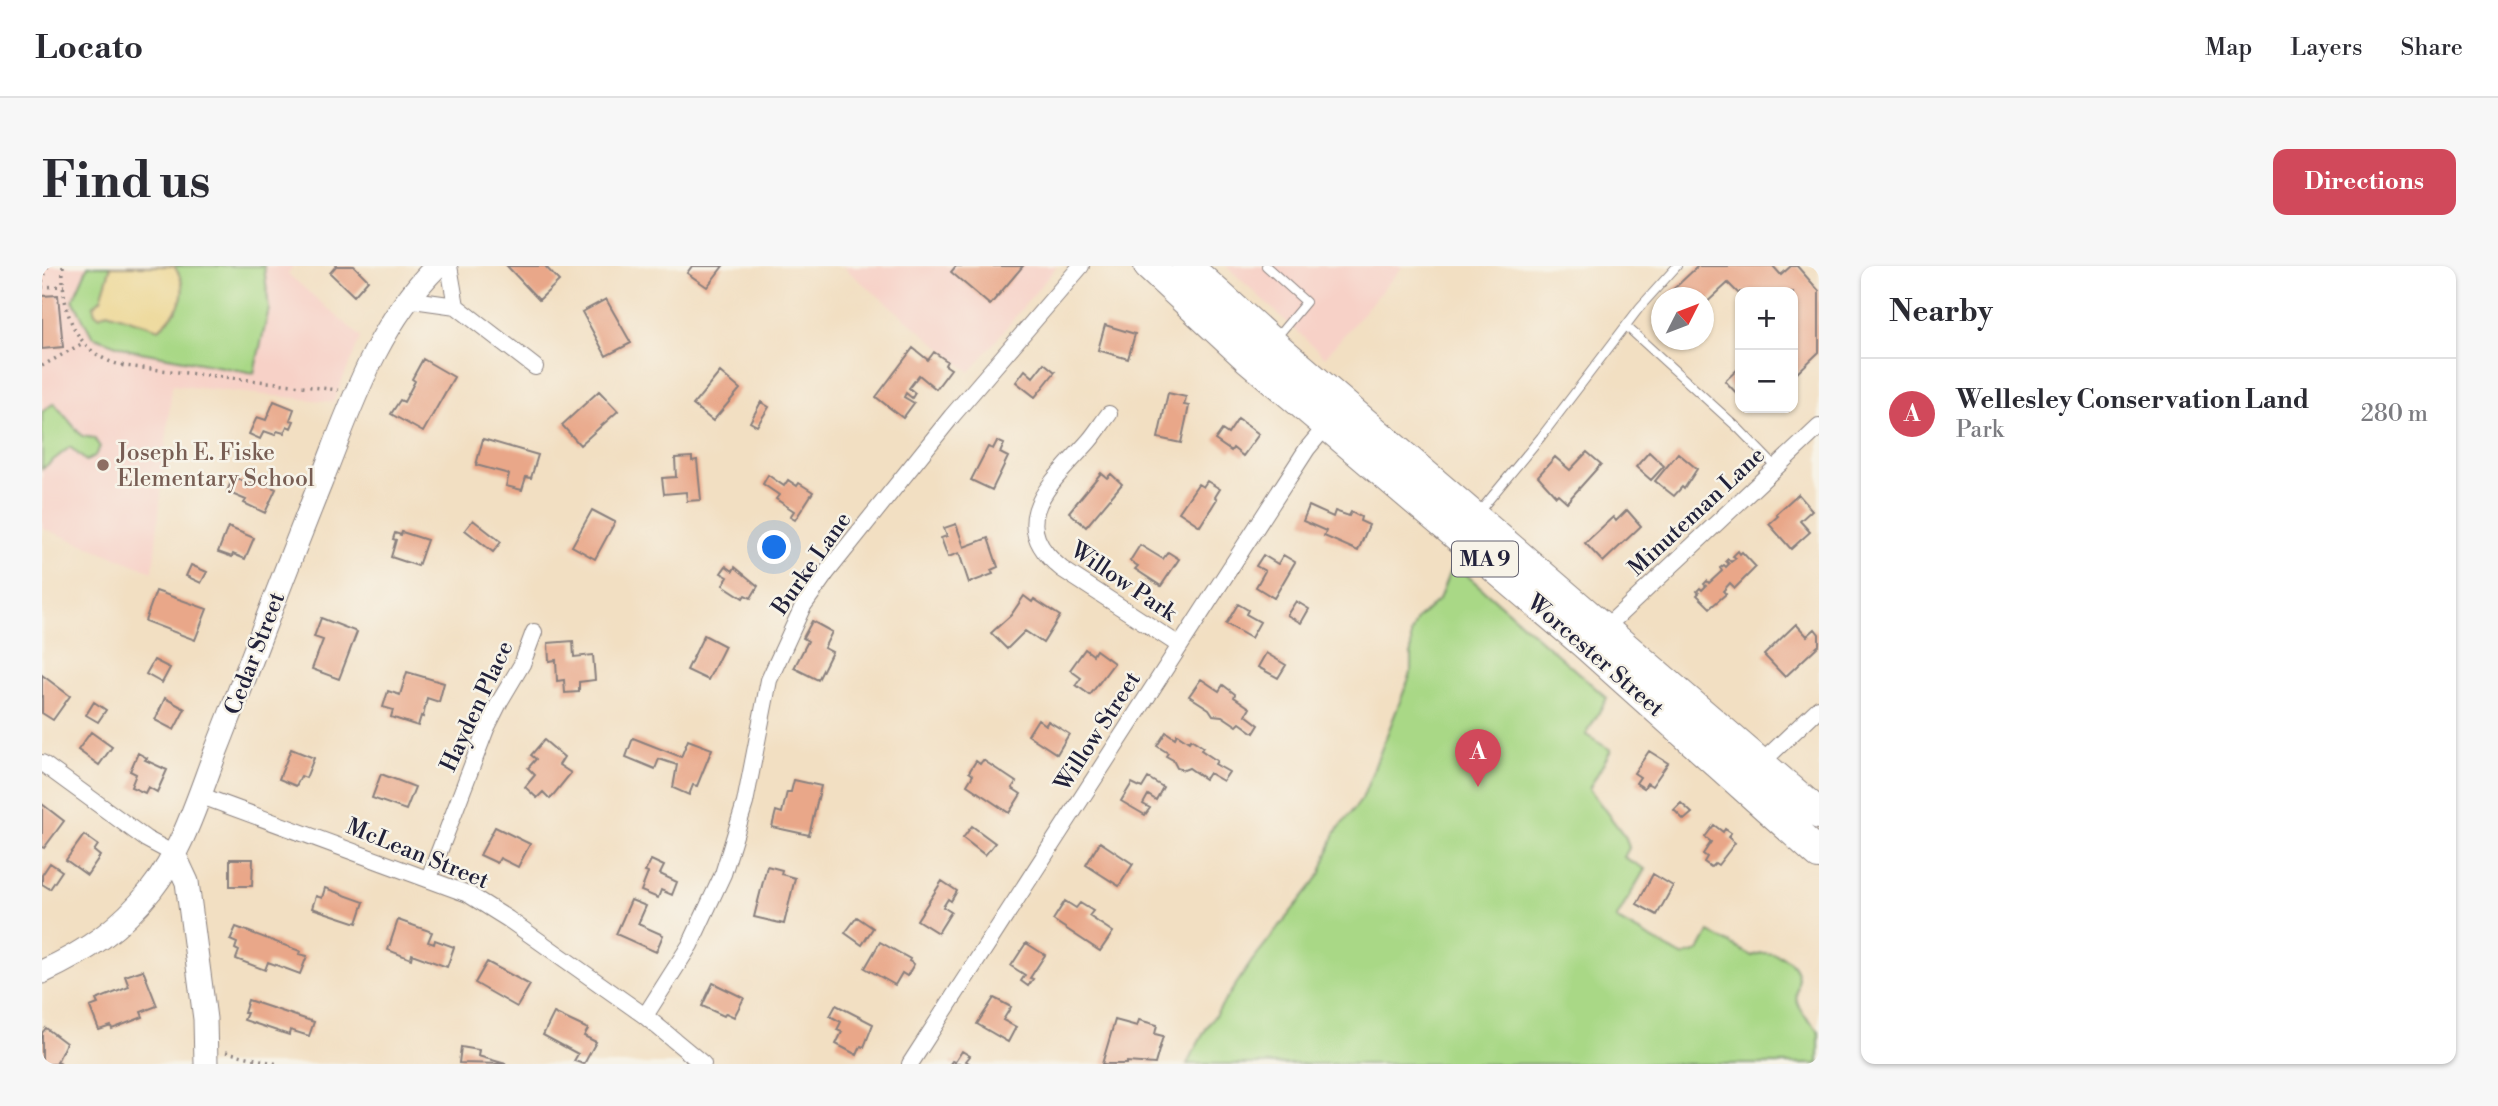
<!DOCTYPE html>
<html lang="en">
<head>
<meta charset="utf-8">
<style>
	:root { --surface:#fff; --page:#f7f7f7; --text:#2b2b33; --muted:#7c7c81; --line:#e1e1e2; --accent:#d1495b }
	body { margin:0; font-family:"Libre Bodoni",serif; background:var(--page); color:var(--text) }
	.controls { position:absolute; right:21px; top:21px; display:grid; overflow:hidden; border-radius:14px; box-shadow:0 2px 5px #0004 }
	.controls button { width:63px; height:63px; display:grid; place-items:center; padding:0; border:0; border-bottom:2px solid var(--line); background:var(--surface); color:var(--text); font:35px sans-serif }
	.compass { position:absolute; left:1609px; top:21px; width:63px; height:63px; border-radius:50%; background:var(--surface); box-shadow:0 2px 5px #0004; rotate:48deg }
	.you { position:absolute; left:733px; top:282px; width:24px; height:24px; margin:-18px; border:5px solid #fff; border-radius:50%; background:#1a73e8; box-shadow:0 0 0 10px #1a73e833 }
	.badge { display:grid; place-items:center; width:46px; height:46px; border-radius:50%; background:var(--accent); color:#fff; font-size:23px; font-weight:700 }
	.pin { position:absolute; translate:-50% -58px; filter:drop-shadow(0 2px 4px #0008) }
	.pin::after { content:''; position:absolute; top:37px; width:24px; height:21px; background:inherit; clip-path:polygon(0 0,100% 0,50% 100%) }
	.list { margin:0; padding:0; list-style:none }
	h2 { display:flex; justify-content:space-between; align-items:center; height:91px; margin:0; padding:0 28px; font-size:30px }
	h2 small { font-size:23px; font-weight:400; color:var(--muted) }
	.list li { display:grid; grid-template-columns:46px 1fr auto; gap:21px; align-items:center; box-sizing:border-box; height:112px; padding:0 28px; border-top:2px solid var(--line) }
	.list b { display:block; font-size:26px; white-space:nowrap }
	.list p { margin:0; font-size:23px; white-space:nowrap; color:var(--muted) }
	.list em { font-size:23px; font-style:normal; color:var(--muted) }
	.map { position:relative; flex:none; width:1777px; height:798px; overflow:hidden; border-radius:14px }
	header { display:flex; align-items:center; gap:42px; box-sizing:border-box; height:98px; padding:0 35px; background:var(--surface); border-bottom:2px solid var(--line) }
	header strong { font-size:33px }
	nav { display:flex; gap:38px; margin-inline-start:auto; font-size:24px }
	.intro { display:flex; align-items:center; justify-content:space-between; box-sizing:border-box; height:168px; padding:0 42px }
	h1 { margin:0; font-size:49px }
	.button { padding:18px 32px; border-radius:14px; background:var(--accent); color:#fff; font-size:24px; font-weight:700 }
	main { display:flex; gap:42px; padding:0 42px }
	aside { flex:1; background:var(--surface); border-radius:14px; box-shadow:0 2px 5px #0004 }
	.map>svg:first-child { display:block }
</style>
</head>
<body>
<header>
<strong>Locato</strong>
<nav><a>Map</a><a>Layers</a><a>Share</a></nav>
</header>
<div class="intro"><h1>Find us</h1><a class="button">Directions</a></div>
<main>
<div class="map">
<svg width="1777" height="798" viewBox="0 0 1777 798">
	<rect width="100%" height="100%" fill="#f7f3e8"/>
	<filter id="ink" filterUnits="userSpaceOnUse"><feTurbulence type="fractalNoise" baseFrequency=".0143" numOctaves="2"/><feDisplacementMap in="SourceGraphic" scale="14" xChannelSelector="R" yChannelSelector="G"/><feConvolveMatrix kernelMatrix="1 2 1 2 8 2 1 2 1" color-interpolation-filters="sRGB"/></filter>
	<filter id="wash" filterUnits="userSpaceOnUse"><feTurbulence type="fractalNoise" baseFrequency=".00686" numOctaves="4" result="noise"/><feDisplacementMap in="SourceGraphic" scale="28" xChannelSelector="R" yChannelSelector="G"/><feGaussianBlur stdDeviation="1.57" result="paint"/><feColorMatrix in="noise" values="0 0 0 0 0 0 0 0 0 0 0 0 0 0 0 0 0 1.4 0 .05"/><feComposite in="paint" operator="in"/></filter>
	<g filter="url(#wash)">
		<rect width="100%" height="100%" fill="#f2dfc2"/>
		<path fill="#f7d1c7" d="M0 0H251L246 8 319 71 291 136 130 119 111 306 0 262Z
			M800 0H1015L928 106Z
			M1184 0H1361L1283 91Z"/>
		<path fill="#a9d886" stroke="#667d60" stroke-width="2" d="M46 0H222L227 43 212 107 88 84 50 70 31 34Z
			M12 137 40 170 52 172 58 181 52 191 44 195 28 181 0 203V146Z
			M1411 297 1565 432 1544 469 1569 484 1547 523 1584 572 1587 582 1582 591 1603 603 1574 653 1640 690 1657 685 1667 666 1710 690C1726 682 1755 691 1756 713 1757 720 1753 727 1755 735 1758 747 1769 756 1777 765V798H1145L1165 761 1210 695 1278 609 1293 567 1320 533 1369 407V368L1375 353 1397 333Z"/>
		<path fill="#eeda9e" stroke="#887e6c" stroke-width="2" d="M69 0H132C150 24 137 46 117 63L65 46 57 50 53 47 51 40 59 33Z"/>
		<g id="blocks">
			<path fill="#e9a789" d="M294 0H312L326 14 312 30 288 7Z
				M465 0H503L517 15 497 34Z
				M650 0H681L665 21 645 7Z
				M914 0H981L948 39 909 6Z
				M1656 0H1731L1739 9 1749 0H1755L1777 25V86L1751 111V26H1698V29L1686 17 1661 40V32H1622Z
				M16 29 21 81 0 83V30Z
				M564 33 589 77 564 90 540 46Z
				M1063 59 1093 68 1086 93 1056 84Z
				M871 82 886 94 892 86 905 95 903 99 909 103 894 123 877 109 867 122 873 127 870 132 864 127 862 131 872 137 861 152 834 131Z
				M381 93 412 111 381 166 349 148 358 134 362 136 373 115 370 113Z
				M1002 97 1013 106 993 131 974 116 983 104 991 111Z
				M1698 101V131L1683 115Z
				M678 106 698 123 671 155 651 139Z
				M557 125 576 145 538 179 520 159Z
				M1126 127 1144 131 1142 139 1147 140 1139 177 1116 172Z
				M232 135 252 143 248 154 252 155 249 162 245 160 242 167 235 165 233 169 222 165 218 173 207 168 215 151 224 154Z
				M719 136 727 141 715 160 708 156Z
				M1196 153 1217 168 1201 190 1191 182 1189 185 1173 174 1180 164 1186 168Z
				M441 173 496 189 489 212 484 211 480 224 464 220 467 208 434 199Z
				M955 175 962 178 958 187 966 191 950 224 929 214 946 181 951 183Z
				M1545 186 1559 198 1525 236 1516 228 1514 230 1496 210 1513 191 1528 204Z
				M1607 186 1622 200 1609 214 1594 201Z
				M1636 187 1655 203 1642 223 1640 221 1632 230 1613 215Z
				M650 191V195L655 194 659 234 645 235 644 226 622 228 620 212 634 211 633 192Z
				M1059 207 1065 212 1069 208 1080 218 1044 261 1027 246Z
				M726 209 742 220 746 214 755 220 757 217 771 226 753 254 748 251 752 245 734 233 737 229 721 218Z
				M191 211 209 218 212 213 234 223 223 247 202 237 204 234 185 226Z
				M1165 215 1178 223 1173 231 1175 233 1158 260 1137 246 1156 218 1161 221Z
				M1756 228 1770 244 1758 255 1768 266 1749 283 1727 258 1736 250 1734 248Z
				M1267 240 1291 251 1293 245 1307 250 1309 246 1319 251 1318 255 1327 259 1316 285 1282 270 1284 265 1261 255Z
				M550 244 573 256 553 293 530 280Z
				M1585 244 1599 260 1561 296 1543 277 1571 251 1574 255Z
				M431 254 459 276 451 286 423 264Z
				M914 258 922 281 946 272 956 301 949 304 951 308 927 317 917 287 906 291 899 272 905 270 902 262Z
				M186 261 212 272 203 293 191 288 190 291 176 286Z
				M360 266 385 274 376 300 349 291 354 274 351 273 353 267 359 269Z
				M1098 279 1121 293 1126 286 1137 293 1119 320 1093 303 1096 300 1088 295Z
				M1696 285 1698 288 1700 286 1714 301 1693 322 1688 317 1681 325 1684 328 1668 342 1655 329 1657 327 1655 325 1658 322 1660 324 1664 320 1662 318 1665 315 1667 317 1680 305 1678 302 1682 299 1684 301 1687 298 1684 295 1686 293 1689 296 1694 292 1691 290Z
				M1221 289 1236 298 1241 289 1253 296 1232 332 1214 321 1223 305 1214 300Z
				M149 299 165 306 159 317 144 310Z
				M684 300 691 305 693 301 716 320 709 332 703 329 701 332 681 319 686 311 679 307Z
				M114 325 165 343 153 374 103 355Z
				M982 330 990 336 992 333 1018 350 1001 377 983 365 965 383 949 367 969 349Z
				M1254 335 1267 343 1259 357 1245 349Z
				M1196 338 1206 344 1204 348 1218 356 1209 372 1184 358Z
				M279 352 315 366 297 413 270 403 281 374 272 371Z
				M770 355 790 366 782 382 790 386 776 414 752 402 766 375 761 372Z
				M1754 358 1765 370 1773 363 1777 368V379L1743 411 1722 389Z
				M662 369 683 380 666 414 645 404Z
				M531 375 532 391 551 389 553 414 537 416V426L523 427 522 414 515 415 514 394 507 395 506 377Z
				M1043 383 1051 389 1054 384 1072 397 1048 429 1034 419 1039 412 1028 404Z
				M1224 387 1244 399 1236 412 1216 401Z
				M112 394 128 402 120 417 104 408Z
				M365 406 402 417 397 436 385 432 381 451 379 450 376 460 349 451 351 444 341 441 346 425 358 429Z
				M0 409 28 430 11 454 0 447Z
				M1159 413 1177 425 1181 419 1193 428 1192 431 1208 442 1204 449 1217 459 1212 467 1198 457 1195 460 1180 450 1171 449 1167 443 1147 430Z
				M123 432 143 443 132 464 113 454Z
				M52 436 64 444 56 456 44 449Z
				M996 453 1004 459 1006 455 1027 468 1015 488 986 469Z
				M49 466 70 481 57 499 36 484Z
				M1124 466 1133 472 1135 468 1147 476 1149 473 1161 481 1159 484 1175 495 1173 498 1187 506 1181 515 1167 507 1163 513 1147 502 1142 504 1135 502 1131 494 1124 490 1126 487 1115 480Z
				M591 472 639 491 646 474 670 483 655 520 651 519 647 529 631 522 635 499 617 493 613 503 584 491Z
				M502 474 522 491 517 499 529 507 508 533 501 526 495 532 483 521 493 509 486 502 494 493 489 489Z
				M249 483 272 492 264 512 259 510 254 520 237 513Z
				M1607 485 1626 497 1610 520 1605 517 1602 522 1594 517 1598 511 1592 507Z
				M96 487 105 492 103 494 125 504 115 526 106 521 103 527 89 521 94 508 88 505Z
				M941 494 974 516 970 522 979 528 967 547 925 519 931 509 927 506 934 495 938 498Z
				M339 508 373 521 364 544 330 532Z
				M1106 512 1121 521 1114 534 1106 529 1101 538 1108 542 1103 549 1079 535 1090 517 1100 522Z
				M752 514 779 520 767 569 730 561 734 545 740 547 745 526H749Z
				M1639 537 1650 547 1642 554 1632 544Z
				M0 538 22 555 2 582 0 581Z
				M1672 559 1681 566 1683 563 1689 567 1686 571 1693 577 1676 599 1673 597 1669 601 1662 596 1665 591 1661 588 1669 576 1663 571Z
				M930 560 953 577 943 589 921 572Z
				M453 561 488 578 476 601 458 592 455 597 438 589Z
				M42 569 56 579 52 585 58 590 45 609 24 594Z
				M1058 576 1091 598 1077 620 1044 599Z
				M188 593H211L210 620H188Z
				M609 594 622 600 618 608 635 616 630 629 619 624 616 632 599 625 606 607 603 606Z
				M8 597 20 605 8 623 0 618V609Z
				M725 600 740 604 739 608 753 612 742 658 712 651Z
				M1611 608 1631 620 1615 649 1595 638Z
				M900 615 915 625 909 635 906 633 901 641 909 646 896 667 875 654Z
				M283 622 322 636 315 657 270 642 274 630 280 632Z
				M589 634 604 640 596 658 621 669 614 686 574 668Z
				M1023 635 1034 642 1038 637 1051 645 1047 650 1071 666 1058 685 1011 654Z
				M815 651 831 662 820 679 803 667Z
				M356 654 390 666 386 676 392 678 393 674 412 681 405 701 370 688 369 693 346 684Z
				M194 661 258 685 257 688 265 690 258 708 226 696 223 704 194 693 197 685 193 683 195 677 188 674Z
				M838 676 868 693 867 695 872 698 865 710 860 707 853 719 823 702Z
				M984 677 1003 689 988 712 991 713 986 720 979 715 983 709 969 700Z
				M445 696 488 719 475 741 433 717Z
				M101 704 115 740 99 746 101 751 70 763 69 760 57 764 48 741 56 738 54 734 87 721 83 710Z
				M671 717 702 732 692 751 684 747 682 750 660 740Z
				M952 732 969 741 961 754 974 761 966 776 935 758Z
				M206 734 272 756 267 770 248 764 247 769 202 754 205 747H202Z
				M794 739 831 758 822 781 819 780 815 789 794 778 800 766 795 764 799 756 788 750Z
				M512 747 546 763 542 770 554 776 542 798 532 795 536 788 501 769Z
				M1073 754 1095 760 1097 754 1115 759 1113 768 1121 770 1113 798 1085 796V798H1060Z
				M4 762 24 777 15 796 19 798H0V767Z
				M419 781 437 784 436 790 464 798 417 797Z
				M920 785 928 790 924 795 928 798H908L910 795 913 796Z"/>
		</g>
	</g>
	<g filter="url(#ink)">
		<use href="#blocks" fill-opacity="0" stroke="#8a807e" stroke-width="2"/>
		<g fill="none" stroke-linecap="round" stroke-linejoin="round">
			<g stroke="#8a807e" stroke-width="10">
				<path id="lane" d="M1224 0 1264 36 1234 72
					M1584 60 1697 163 1734 201
					M1437 246 1499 171 1598 41 1635 0"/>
			</g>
			<g stroke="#8a807e" stroke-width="18">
				<path id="street" d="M407 0 414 40
					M364 33 414 40 493 101
					M1067 148C1060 157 1054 167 1047 175 1011 216 960 255 1020 303L1137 379
					M1562 363 1777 161
					M0 497 104 573 132 588
					M1718 498 1777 442
					M157 529 426 628 466 653 603 750 661 798
					M387 612 444 463 458 435 480 398 492 366
					M603 750 648 679 681 608 703 537 727 414 761 340 785 306 910 150 1039 0
					M868 798 1265 183 1285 159"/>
			</g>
			<g stroke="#8a807e" stroke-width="25">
				<path id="secondary" d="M132 588 145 616 163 753 164 798
					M0 706C44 686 79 662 109 624 141 584 156 532 174 485 209 396 242 307 278 218 309 140 334 60 395 0"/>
			</g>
			<g stroke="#8a807e" stroke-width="32">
				<path id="highway" d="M1107 0 1206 92 1543 378 1777 588
					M1145 0 1230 77 1777 548"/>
			</g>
			<path stroke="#8a807e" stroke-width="3.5" stroke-dasharray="2 5" stroke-linecap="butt" d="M21 0C19 46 34 90 83 100L296 124
				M0 16 6 0
				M0 21 22 20
				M0 100 41 77
				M184 786 236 798"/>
			<use href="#lane" stroke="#fff" stroke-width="8"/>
			<use href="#street" stroke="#fff" stroke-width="16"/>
			<use href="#secondary" stroke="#fff" stroke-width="23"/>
			<use href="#highway" stroke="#fff" stroke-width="30"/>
		</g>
	</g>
	<circle fill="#8d6e63" stroke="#f7f3e8" stroke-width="2.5" cx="61" cy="199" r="7"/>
	<g text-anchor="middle" stroke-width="5" stroke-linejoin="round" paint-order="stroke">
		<rect fill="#f7f3e8" stroke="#62616f" stroke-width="2" x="1410" y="275.5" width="66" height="35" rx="5"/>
		<g font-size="21" font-weight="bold" fill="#22223b">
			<text x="1443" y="300">MA 9</text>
		</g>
		<g font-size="23" fill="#785e54" stroke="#f7f3e8" text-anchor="start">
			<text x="75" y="194">Joseph E. Fiske<tspan x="75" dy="26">Elementary School</tspan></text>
		</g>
		<g font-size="23" fill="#22223b" stroke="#f7f3e8">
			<text transform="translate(1654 245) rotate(-43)" y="8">Minuteman Lane</text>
			<text transform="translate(769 297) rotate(-55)" y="8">Burke Lane</text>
			<text transform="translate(1082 315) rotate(34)" y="8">Willow Park</text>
			<text transform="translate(212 387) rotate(-69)" y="8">Cedar Street</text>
			<text transform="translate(1554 389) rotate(41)" y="8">Worcester Street</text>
			<text transform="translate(434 440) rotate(-65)" y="8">Hayden Place</text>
			<text transform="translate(1055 465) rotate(-57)" y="8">Willow Street</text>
			<text transform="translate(376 587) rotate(22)" y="8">McLean Street</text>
		</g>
	</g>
</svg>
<div class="controls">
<button>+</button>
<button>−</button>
</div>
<svg class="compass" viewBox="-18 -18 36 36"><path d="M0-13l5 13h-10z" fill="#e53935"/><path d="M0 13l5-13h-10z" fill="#7c7c81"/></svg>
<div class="you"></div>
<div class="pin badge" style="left:1436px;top:521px">A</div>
</div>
<aside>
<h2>Nearby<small></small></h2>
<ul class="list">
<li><span class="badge">A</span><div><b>Wellesley Conservation Land</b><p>Park</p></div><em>280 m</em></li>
</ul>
</aside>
</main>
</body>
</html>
